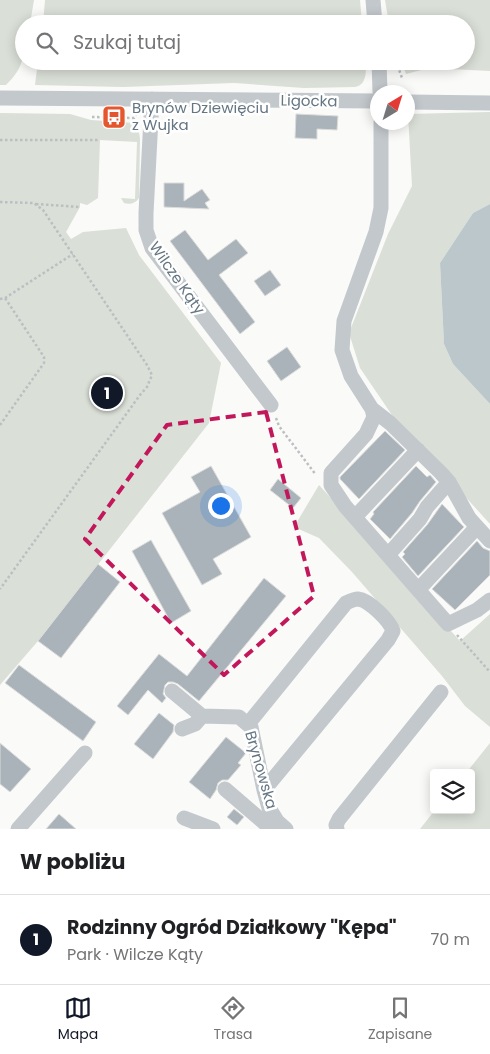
<!DOCTYPE html>
<html lang="pl">
<head>
<meta charset="utf-8">
<style>
	:root { --surface:#fff; --page:#f2f2f2; --text:#202124; --muted:#757577; --line:#e0e0e0; --accent:#111827 }
	body { margin:0; font-family:Poppins,sans-serif; background:var(--page); color:var(--text) }
	.controls { position:absolute; right:15px; bottom:15px; display:grid; overflow:hidden; border-radius:5px; box-shadow:0 2px 12px #0003 }
	.controls button { width:45px; height:45px; display:grid; place-items:center; padding:0; border:0; border-bottom:1px solid var(--line); background:var(--surface); color:var(--text); font:25px sans-serif }
	.compass { position:absolute; left:370px; top:85px; width:45px; height:45px; border-radius:50%; background:var(--surface); box-shadow:0 2px 12px #0003; rotate:38deg }
	.you { position:absolute; left:220px; top:505px; width:18px; height:18px; margin:-12px; border:4px solid #fff; border-radius:50%; background:#1a73e8; box-shadow:0 0 0 8px #1a73e833 }
	.badge { display:grid; place-items:center; width:32px; height:32px; border-radius:50%; background:var(--accent); color:#fff; font-size:16px; font-weight:700 }
	.pin { position:absolute; translate:-50% -50%; border:2px solid #fff; box-shadow:0 1px 5px #0006 }
	.list { margin:0; padding:0; list-style:none }
	h2 { display:flex; justify-content:space-between; align-items:center; height:65px; margin:0; padding:0 20px; font-size:21px }
	h2 small { font-size:16px; font-weight:400; color:var(--muted) }
	.list li { display:grid; grid-template-columns:32px 1fr auto; gap:15px; align-items:center; box-sizing:border-box; height:90px; padding:0 20px; border-top:1px solid var(--line) }
	.list b { display:block; font-size:19px; white-space:nowrap }
	.list p { margin:0; font-size:16px; white-space:nowrap; color:var(--muted) }
	.list em { font-size:16px; font-style:normal; color:var(--muted) }
	.icon { flex:none; width:28px; height:28px; fill:none; stroke:currentColor; stroke-width:2; stroke-linecap:round; stroke-linejoin:round }
	.map { position:relative; flex:none; width:490px; height:829px; overflow:hidden }
	.search { position:absolute; background:var(--surface); box-shadow:0 2px 12px #0003; left:15px; right:15px; top:15px; height:55px; display:flex; align-items:center; gap:12px; box-sizing:border-box; padding:0 18px; border-radius:28px; color:var(--muted); font-size:19px }
	.sheet { height:155px; background:var(--surface) }
	nav { display:flex; justify-content:space-around; align-items:center; box-sizing:border-box; height:70px; border-top:1px solid var(--line); background:var(--surface); font-size:14px; color:var(--muted) }
	nav a { display:grid; justify-items:center; gap:2px }
	nav .on { color:var(--accent) }
	.map>svg:first-child { display:block }
</style>
</head>
<body>
<div class="map">
<svg width="490" height="829" viewBox="0 0 490 829">
	<rect width="100%" height="100%" fill="#fafaf8"/>
	<path fill="#dadfd7" d="M0 0H34L30 24H24C24 51 27 65 6 85H0Z
		M45 0H360L362 24H43Z
		M385 0H490V71L429 68 406 74 401 61H466V24H389Z
		M38 61H366C366 71 367 85 355 87L304 88 234 83 123 87 35 85Z
		M490 112V204L473 213 440 263 444 344 453 364 490 404V524L394 418 360 368 349 333 388 234 412 186 408 114Z
		M0 113 70 114 91 120 135 123 138 125 140 139 139 198C136 203 130 205 124 203L121 198 135 199 137 142 100 140 98 198 87 205 80 203V207L66 232 71 239 83 232 126 228 139 255 221 363 209 423 38 641 0 685Z
		M319 485 460 641 490 614V727L465 706 442 676 352 572 319 538 294 527Z
		M490 743V829H420L435 810H471V773H466Z"/>
	<path fill="#bbc7cb" d="M490 204V404L453 364 444 344 440 263 473 213Z"/>
	<path fill="#aab3b9" stroke="#dcdcda" d="M296 114 338 116 337 130 317 129V139L295 138Z
		M164 183H184V201L202 189 210 200 205 203 209 209 164 207Z
		M185 230 208 260 236 239 248 253 219 275 255 322 240 334 170 241Z
		M270 270 281 285 265 296 254 281Z
		M287 347 301 367 281 381 267 361Z
		M385 431 405 450 359 499 340 479V477Z
		M211 466 251 537 213 559 222 574 202 585 162 513 200 492 191 477Z
		M416 466 427 477 430 475 436 482 420 501 412 513 390 539 370 519 374 514 373 512Z
		M278 479 301 498 293 508 270 490Z
		M442 504 464 527 418 576 402 557 405 554 403 552 427 525Z
		M151 540 191 611 171 623 132 551Z
		M477 541 483 548 490 551V575L455 610 432 589Z
		M98 564 120 582 61 658 38 641Z
		M264 578 286 596 199 701 178 684 173 682H168L165 685 163 694 166 698 162 703 148 690 128 715 117 706 159 654 187 676Z
		M19 665 96 722 83 741 5 683Z
		M159 713 174 725 173 732 153 759 134 744Z
		M226 737 246 753 238 763 241 765 228 780H222L218 783 216 790 210 799 189 782Z
		M0 743 31 769 10 792 0 784Z
		M234 809 244 817 237 825 227 817Z
		M59 814 76 829H46Z"/>
	<g fill="none" stroke-linecap="round" stroke-linejoin="round">
		<path stroke="#bbbfc2" stroke-width="2.5" stroke-dasharray="2.5 2.5" stroke-linecap="butt" d="M396 61 402 78
			M92 117 134 118 136 115
			M0 140H100
			M0 202 34 203 43 210 147 365 152 375 147 387 140 395 0 589
			M36 204 80 207
			M0 299 5 298 73 254
			M276 418 279 426 316 475
			M0 425 44 363V357L5 298
			M457 635 490 672"/>
		<path stroke="#c3c8cc" stroke-width="15" d="M373 0 375 24
			M379 61 380 92
			M0 98 378 101
			M152 99 146 213V230L152 248 271 405
			M408 102 490 103
			M381 122V208L376 232 344 321 342 350 351 376 372 409 390 423 441 473 449 482 469 518 490 541
			M372 409 374 417 366 434 331 473V485L345 506 448 624 477 610 490 600
			M355 517 418 450
			M388 555 420 519 427 507 449 482
			M418 590 477 527
			M172 691 202 716
			M202 716 239 717 251 727 264 790 269 808 277 821 286 829
			M248 724 346 603C350 601 354 599 358 599 369 600 390 621 393 631L388 640 264 790
			M182 729 195 724 202 716
			M225 789 268 826
			M184 818 213 829
			M18 829 85 753
			M337 829 336 825 339 819 441 692"/>
	</g>
	<path fill="none" stroke="#c2185b" stroke-width="4" stroke-dasharray="10 6" stroke-linejoin="round" d="M266 412 314 596 224 675 85 539 167 425Z"/>
	<defs>
		<g id="bus-square" transform="scale(1.25)"><rect x="-9" y="-9" width="18" height="18" rx="4" fill="#e4572e" stroke="#fff"/><path d="M-5-6H5V4H4V6H2V4H-2V6H-4V4H-5ZM-3.5-4V0h7V-4ZM-3.5 1.2v1.5H-2V1.2ZM2 1.2v1.5H3.5V1.2Z" fill="#fff"/></g>
	</defs>
	<g fill-rule="evenodd">
		<use href="#bus-square" x="114" y="117"/>
	</g>
	<g text-anchor="middle" stroke-width="5" stroke-linejoin="round" paint-order="stroke">
		<g font-size="15" fill="#657683" stroke="#fff">
			<text transform="translate(309 101) rotate(1)" y="5">Ligocka</text>
			<text transform="translate(177 278) rotate(55)" y="5">Wilcze Kąty</text>
			<text transform="translate(261 770) rotate(74)" y="5">Brynowska</text>
		</g>
		<g font-size="15" fill="#657683" stroke="#fff" text-anchor="start">
			<text x="132" y="113">Brynów Dziewięciu<tspan x="132" dy="17">z Wujka</tspan></text>
		</g>
	</g>
</svg>
<div class="controls">
<button><svg class="icon" aria-label="layers" viewBox="0 0 24 24"><path d="M12 4l9 5-9 5-9-5zM3 14l9 5 9-5"/></svg></button>
</div>
<svg class="compass" viewBox="-18 -18 36 36"><path d="M0-13l5 13h-10z" fill="#e53935"/><path d="M0 13l5-13h-10z" fill="#757577"/></svg>
<div class="you"></div>
<div class="pin badge" style="left:107px;top:393px">1</div>
<div class="search"><svg class="icon" aria-label="search" viewBox="0 0 24 24"><circle cx="10" cy="10" r="6"/><path d="M15 15l6 6"/></svg>Szukaj tutaj</div>
</div>
<section class="sheet">
<h2>W pobliżu<small></small></h2>
<ul class="list">
<li><span class="badge">1</span><div><b>Rodzinny Ogród Działkowy &quot;Kępa&quot;</b><p>Park · Wilcze Kąty</p></div><em>70 m</em></li>
</ul>
</section>
<nav>
<a class="on"><svg class="icon" aria-label="map" viewBox="0 0 24 24"><path d="M3 6l6-2 6 2 6-2v14l-6 2-6-2-6 2zM9 4v14M15 6v14"/></svg>Mapa</a>
<a><svg class="icon" aria-label="directions" viewBox="0 0 24 24"><path d="M12 3l9 9-9 9-9-9zM9 14v-3h6M13 9l2 2-2 2"/></svg>Trasa</a>
<a><svg class="icon" aria-label="saved" viewBox="0 0 24 24"><path d="M7 4h10v16l-5-4-5 4z"/></svg>Zapisane</a>
</nav>
</body>
</html>
